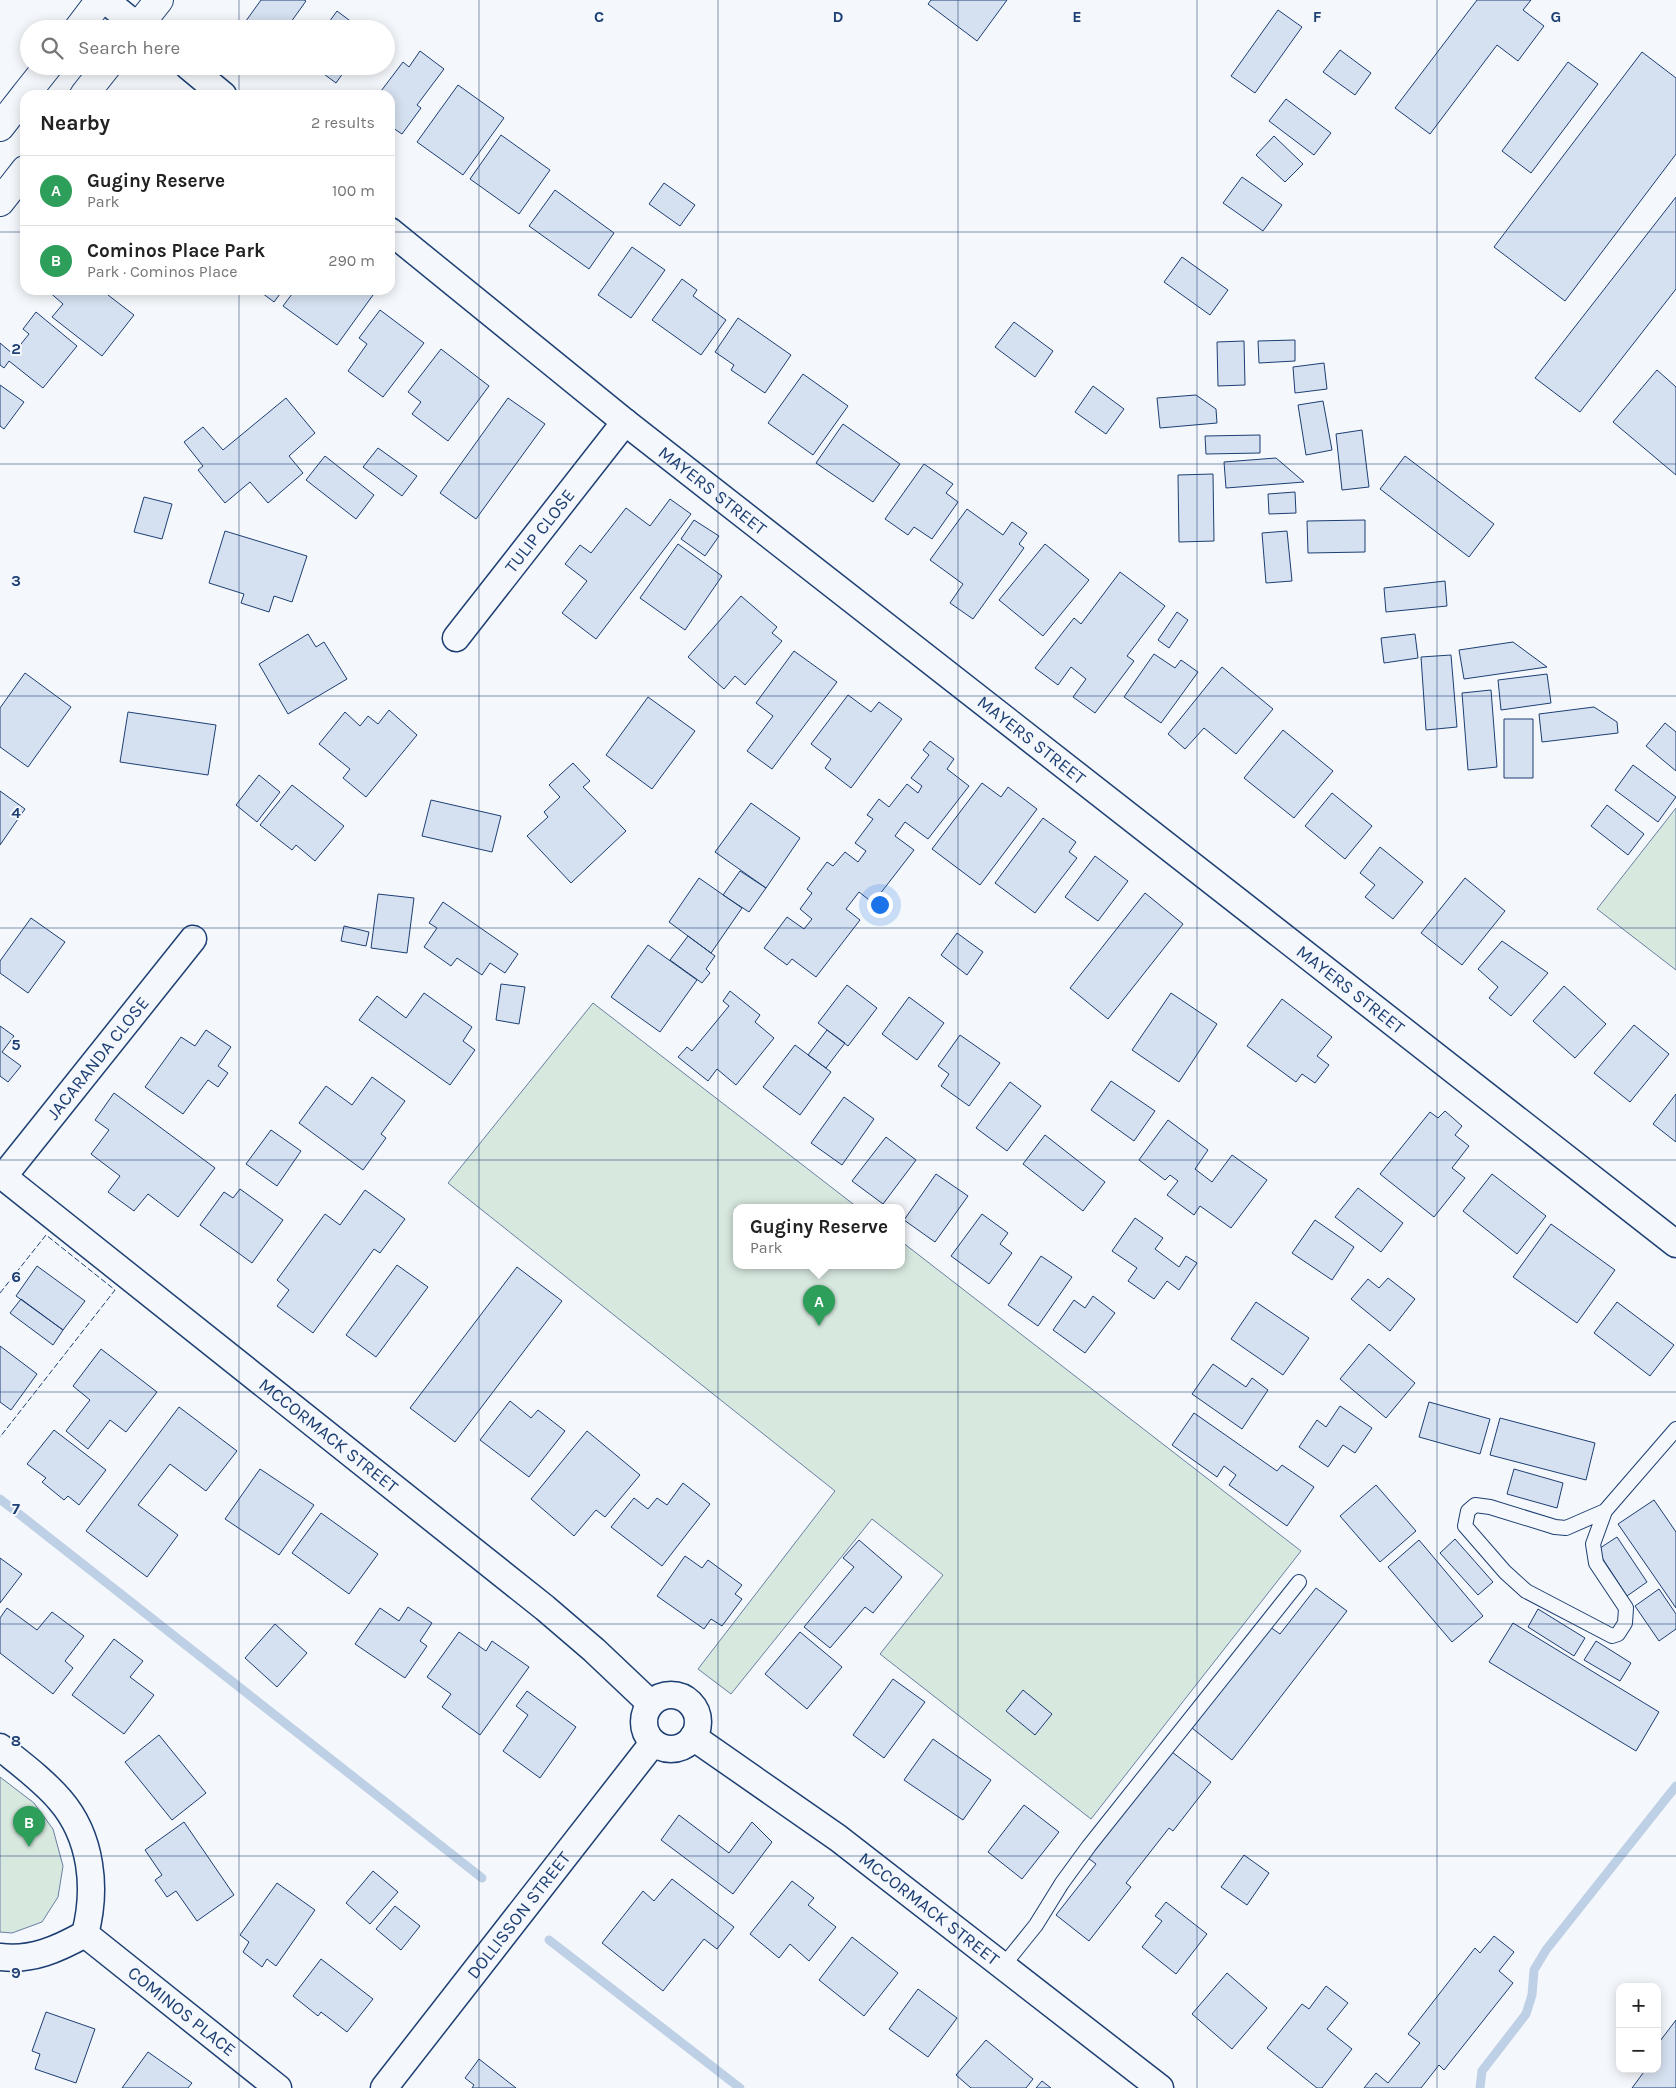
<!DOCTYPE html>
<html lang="en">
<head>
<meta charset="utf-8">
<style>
	:root { --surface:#fff; --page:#f6f6f6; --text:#222; --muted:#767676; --line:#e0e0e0; --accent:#c62828 }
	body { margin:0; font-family:Karla,sans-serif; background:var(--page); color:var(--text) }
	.controls { position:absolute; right:15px; bottom:15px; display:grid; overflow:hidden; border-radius:10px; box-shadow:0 2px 12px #0003 }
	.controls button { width:45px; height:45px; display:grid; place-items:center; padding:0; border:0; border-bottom:1px solid var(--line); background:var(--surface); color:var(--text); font:25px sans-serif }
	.you { position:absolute; left:879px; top:904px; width:18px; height:18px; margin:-12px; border:4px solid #fff; border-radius:50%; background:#1a73e8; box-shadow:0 0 0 8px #1a73e833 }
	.badge { display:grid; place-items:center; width:32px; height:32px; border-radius:50%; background:var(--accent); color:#fff; font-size:16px; font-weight:700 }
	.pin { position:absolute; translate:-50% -41px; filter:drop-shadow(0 1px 2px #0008) }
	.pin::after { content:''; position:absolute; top:26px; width:18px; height:15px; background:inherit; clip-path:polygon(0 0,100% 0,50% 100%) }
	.popup { position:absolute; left:733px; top:1204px; width:172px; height:65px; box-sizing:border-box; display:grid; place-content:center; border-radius:10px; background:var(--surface); filter:drop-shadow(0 1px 4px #0005); font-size:16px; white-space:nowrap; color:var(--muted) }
	.popup b { font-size:19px; color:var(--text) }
	.popup::after { content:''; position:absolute; left:50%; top:100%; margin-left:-10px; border:10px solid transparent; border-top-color:var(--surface) }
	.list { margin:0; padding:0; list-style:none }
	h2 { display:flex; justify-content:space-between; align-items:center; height:65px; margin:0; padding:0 20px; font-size:21px }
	h2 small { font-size:16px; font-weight:400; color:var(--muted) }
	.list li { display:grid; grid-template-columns:32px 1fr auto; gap:15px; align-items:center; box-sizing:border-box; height:70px; padding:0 20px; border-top:1px solid var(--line) }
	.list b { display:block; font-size:19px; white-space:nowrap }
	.list p { margin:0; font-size:16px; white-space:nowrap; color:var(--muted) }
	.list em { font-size:16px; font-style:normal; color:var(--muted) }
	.icon { flex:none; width:28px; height:28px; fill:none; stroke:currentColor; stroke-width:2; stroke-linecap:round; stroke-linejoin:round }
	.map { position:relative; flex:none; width:1676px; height:2088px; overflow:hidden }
	.search { position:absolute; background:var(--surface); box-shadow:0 2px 12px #0003; left:20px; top:20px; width:375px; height:55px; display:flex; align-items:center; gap:12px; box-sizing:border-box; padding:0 18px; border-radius:28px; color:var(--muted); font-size:19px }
	.panel { position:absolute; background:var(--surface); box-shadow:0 2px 12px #0003; left:20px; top:90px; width:375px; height:205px; border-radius:15px }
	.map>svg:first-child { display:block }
</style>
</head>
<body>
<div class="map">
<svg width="1676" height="2088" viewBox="0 0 1676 2088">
	<rect width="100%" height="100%" fill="#f4f7fb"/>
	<path fill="#d7e8df" stroke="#687fa3" d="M1676 808V970L1597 909Z
		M593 1003 857 1207H736V1265H902V1242L1301 1551 1091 1819 880 1654 943 1575 872 1519 731 1694 698 1669 835 1491 448 1183Z
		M0 1777 34 1803 53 1829 63 1866 58 1897 42 1922 12 1933 0 1932Z"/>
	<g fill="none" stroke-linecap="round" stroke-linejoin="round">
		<path stroke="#bed0e5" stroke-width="9" d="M0 1499 482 1878
			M549 1940 740 2088
			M1480 2088 1482 2071 1526 2014 1532 1995 1534 1970 1546 1950 1676 1786"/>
	</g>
	<path fill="#d5e0f0" stroke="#1d3f73" d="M261 0H304L306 1 286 29H248L243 25Z
		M931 0H1007L977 41 928 4Z
		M1477 0H1531L1523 10 1544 26 1518 61 1497 45 1430 134 1395 108Z
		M1278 10 1302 27 1255 93 1231 76Z
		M337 11 361 29H324Z
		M1340 50 1371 73 1355 95 1323 72Z
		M420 51 444 69 417 105 421 108 402 134 390 126V95H378L403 62 409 67Z
		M1642 52 1676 78V154L1565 301 1494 247Z
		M1568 62 1598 84 1531 173 1502 151Z
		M313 66H348L336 83Z
		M458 85 504 118 463 175 417 142Z
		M1286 99 1331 133 1314 155 1269 121Z
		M501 135 550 170 519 214 470 179Z
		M1274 136 1303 164 1285 182 1256 155Z
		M1242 177 1282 205 1263 231 1223 203Z
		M664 183 695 205 680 226 649 204Z
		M555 190 614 233 589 269 529 226Z
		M1676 197V289L1580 412 1535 378Z
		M632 247 665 270 631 318 598 295Z
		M1182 257 1228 290 1210 315 1164 282Z
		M682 279 697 290 693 296 726 320 701 355 652 320Z
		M47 290H112L108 295 134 315 102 356 52 317 63 304Z
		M258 290H283L274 302Z
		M295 290H367L373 295 337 345 283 306Z
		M380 310 424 343 383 397 348 371 367 344 359 338Z
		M36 312 77 346 43 388 9 361 4 368 0 365V343L13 354 29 334 23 329Z
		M738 318 791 355 765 393 731 370 734 365 715 352Z
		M1014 322 1053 351 1035 377 995 347Z
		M1295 340V361L1259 363 1258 341Z
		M1244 341 1245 385 1218 386 1217 342Z
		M441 349 489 386 448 441 412 414 421 402 408 392Z
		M1324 363 1327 389 1295 393 1293 367Z
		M1657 370 1676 387V475L1613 422Z
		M803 374 848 406 813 455 768 423Z
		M0 385 24 402 4 429 0 426Z
		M1093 386 1124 409 1106 434 1075 412Z
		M1196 395 1216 409 1217 423 1160 428 1157 398Z
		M286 398 315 433 289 456 303 473 268 503 250 482 225 503 198 470 203 466 184 442 203 427 223 450Z
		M508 398 545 424 476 519 440 493Z
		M1323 401 1332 450 1306 455 1298 405Z
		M843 424 900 464 873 502 816 463Z
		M1362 430 1369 487 1342 490 1336 434Z
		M1260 435V453L1206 454 1205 436Z
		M378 448 417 476 402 496 363 467Z
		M325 456 374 495 356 519 306 480Z
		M1405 456 1494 524 1469 557 1380 489Z
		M1276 458 1304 482 1226 488 1224 462Z
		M924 464 953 484 946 493 958 502 932 539 914 527 908 535 885 519Z
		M1213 474 1214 541 1179 542 1178 475Z
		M1295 492 1296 513 1269 514 1268 494Z
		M144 497 172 504 162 539 134 532Z
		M670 499 691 514 596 639 562 613 587 581 565 564 580 545 591 553 626 508 650 526Z
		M967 509 1003 535 1012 522 1027 533 1019 544 1024 548 973 619 950 603 963 584 930 560Z
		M694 520 719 536 705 556 681 539Z
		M1365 520V552L1308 553 1307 521Z
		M225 531 307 556 292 602 274 596 269 612 241 603 244 594 209 583Z
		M1287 531 1292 581 1266 583 1262 533Z
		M678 544 722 576 685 630 640 598Z
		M1045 544 1089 580 1043 636 999 600Z
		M1120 572 1165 606 1127 656 1134 661 1095 713 1073 697 1086 679 1071 667 1058 685 1035 668 1074 618 1081 624Z
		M1445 581 1447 606 1386 612 1384 588Z
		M741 596 777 627 772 633 782 641 745 685 735 676 724 689 688 657Z
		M1177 612 1188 620 1169 648 1158 640Z
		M308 634 316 647 324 642 347 679 288 714 259 664Z
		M1415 634 1418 658 1384 663 1381 638Z
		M1513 642 1547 667 1464 679 1459 650Z
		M794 651 837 682 772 769 747 751 773 716 756 703Z
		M1154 654 1175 668 1181 660 1198 672 1161 723 1124 697Z
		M1451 655 1457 727 1426 730 1421 657Z
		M1222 667 1273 709 1236 754 1204 728 1185 749 1168 734Z
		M25 673 71 707 28 767 0 747V708Z
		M1547 674 1551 703 1501 710 1498 680Z
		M1491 690 1497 767 1468 770 1462 693Z
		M848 695 871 712 879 702 902 719 851 788 825 768 831 759 811 744Z
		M648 697 695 731 652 789 606 755Z
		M1594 707 1617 722 1618 733 1542 742 1539 714Z
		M389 710 417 735 366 797 343 778 350 769 319 744 345 712 360 726 368 716 378 724Z
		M128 712 216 725 208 775 120 762Z
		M1504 719H1533V778H1504Z
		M1665 723 1676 732V771L1646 746Z
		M1283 730 1333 771 1294 818 1244 778Z
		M930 741 954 759 947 769 969 786 928 839 905 822 895 836 914 850 873 903 859 892 846 909 860 920 816 977 792 959 787 965 764 948 787 917 804 929 812 919 800 909 812 893 807 889 827 862 833 866 845 852 858 862 866 851 855 843 873 819 867 815 879 799 889 807 907 784 918 793 922 786 911 778 929 755 923 750Z
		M573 763 590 781 583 787 626 831 571 883 527 836 548 817 544 812 560 797 549 785Z
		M1633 765 1676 797 1658 822 1615 790Z
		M259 775 280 792 257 822 236 805Z
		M982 783 1001 797 1008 787 1037 809 980 885 932 849Z
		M292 785 344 826 315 861 296 845 292 850 260 825Z
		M0 791 25 809 0 845Z
		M1332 793 1372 826 1345 859 1305 826Z
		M431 800 501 816 492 852 422 836Z
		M751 803 800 838 766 888 715 852Z
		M1607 805 1644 834 1628 855 1591 826Z
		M1043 818 1076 842 1069 852 1077 858 1035 913 995 883Z
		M1380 847 1423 882 1393 919 1365 897 1375 885 1360 873Z
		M1095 856 1128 881 1098 921 1065 897Z
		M740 871 766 888 749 912 723 895Z
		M699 878 742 908 711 953 669 922Z
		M1465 878 1505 911 1462 965 1421 933Z
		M1145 893 1183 924 1108 1019 1070 988Z
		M378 894 414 898 407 953 371 948Z
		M443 902 518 954 505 973 490 963 482 975 457 958 451 966 424 947 437 928 429 923Z
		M31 918 65 942 28 993 0 973V961Z
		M344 926 369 932 366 946 341 941Z
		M957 933 983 952 967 975 941 955Z
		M688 936 715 956 706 969 710 973 702 983 670 960Z
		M1502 941 1548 973 1511 1016 1489 998 1498 987 1478 969Z
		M648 945 697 980 660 1032 611 997Z
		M501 984 525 987 519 1024 496 1020Z
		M847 985 877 1008 848 1046 818 1023Z
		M1564 986 1606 1024 1575 1058 1533 1021Z
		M730 991 760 1015 755 1022 774 1038 736 1085 717 1069 708 1081 678 1057 687 1047 692 1051 729 1006 723 1001Z
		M424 993 472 1027 463 1041 475 1050 450 1085 359 1020 377 996 406 1018Z
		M1171 993 1217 1024 1179 1082 1132 1050Z
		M909 997 944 1023 917 1060 882 1034Z
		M1282 999 1332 1037 1317 1056 1329 1065 1315 1083 1302 1074 1296 1082 1247 1046Z
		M1634 1025 1669 1054 1630 1102 1594 1073Z
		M0 1026 14 1036 2 1052 21 1066 8 1082 0 1076Z
		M206 1030 231 1047 218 1066 228 1073 218 1087 208 1080 183 1114 145 1087 181 1037 195 1046Z
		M827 1030 845 1043 826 1068 808 1055Z
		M960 1035 1000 1063 969 1106 941 1086 949 1074 938 1066Z
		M795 1045 831 1072 800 1115 763 1087Z
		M372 1077 405 1101 381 1134 386 1138 363 1170 299 1123 326 1086 352 1105Z
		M1111 1081 1155 1111 1134 1141 1091 1110Z
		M1010 1082 1041 1106 1007 1151 976 1128Z
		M114 1093 215 1168 178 1217 148 1194 134 1211 108 1192 120 1176 91 1154 109 1130 95 1120Z
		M1676 1094V1142L1653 1124Z
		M844 1097 874 1119 842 1165 811 1143Z
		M1445 1111 1462 1126 1455 1135 1469 1146 1452 1168 1465 1178 1434 1217 1380 1174 1430 1112 1438 1118Z
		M1168 1120 1208 1150 1195 1169 1212 1182 1232 1155 1267 1180 1231 1228 1200 1206 1194 1215 1167 1195 1178 1181 1170 1175 1165 1180 1139 1160Z
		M271 1130 301 1151 277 1186 246 1164Z
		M1045 1135 1105 1182 1083 1211 1023 1164Z
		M886 1137 916 1160 883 1204 852 1181Z
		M936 1174 968 1196 935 1242 904 1220Z
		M1492 1174 1546 1216 1517 1254 1463 1211Z
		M1358 1188 1403 1223 1381 1252 1335 1217Z
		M240 1189 283 1220 252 1263 200 1225 224 1192 233 1198Z
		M365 1190 405 1219 380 1253 374 1249 313 1333 277 1306 289 1290 277 1280 325 1214 340 1225Z
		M982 1214 1008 1233 1000 1244 1012 1253 989 1284 951 1256Z
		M1135 1218 1163 1238 1155 1249 1179 1267 1186 1256 1197 1263 1179 1290 1167 1281 1154 1299 1128 1281 1137 1268 1112 1251Z
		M1315 1220 1354 1247 1332 1280 1292 1253Z
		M1551 1224 1615 1270 1577 1323 1513 1277Z
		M1041 1256 1072 1277 1038 1326 1008 1305Z
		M397 1265 428 1287 376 1357 346 1335Z
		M37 1266 85 1301 63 1330 16 1296Z
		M517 1267 562 1301 455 1442 410 1408Z
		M1388 1278 1415 1299 1390 1331 1351 1299 1368 1279 1379 1288Z
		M1093 1296 1115 1313 1085 1353 1053 1330 1074 1300 1085 1308Z
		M21 1299 63 1330 53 1345 10 1313Z
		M1256 1302 1309 1338 1283 1375 1231 1339Z
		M1617 1302 1674 1345 1650 1376 1594 1333Z
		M1369 1344 1415 1383 1386 1418 1340 1379Z
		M0 1346 37 1374 11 1410 0 1402Z
		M101 1349 157 1392 126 1432 110 1420 88 1449 66 1431 90 1400 73 1386Z
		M1213 1364 1246 1387 1252 1378 1268 1390 1242 1429 1192 1394Z
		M510 1401 531 1418 538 1410 565 1431 529 1477 480 1440Z
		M1429 1402 1490 1419 1480 1454 1419 1437Z
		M1340 1406 1372 1428 1355 1453 1343 1445 1328 1467 1299 1447 1317 1420 1326 1427Z
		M179 1407 237 1451 206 1491 170 1464 138 1505 178 1535 147 1577 86 1531Z
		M1194 1413 1277 1471 1282 1465 1314 1487 1287 1526 1229 1485 1236 1475 1224 1466 1217 1477 1172 1445Z
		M1500 1418 1595 1443 1586 1480 1490 1455Z
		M54 1430 106 1470 79 1505 68 1496 64 1500 42 1482 46 1478 27 1464Z
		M587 1431 640 1475 605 1517 596 1510 574 1536 531 1499Z
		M260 1469 314 1505 279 1555 225 1519Z
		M1514 1469 1563 1483 1557 1508 1507 1494Z
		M683 1483 710 1504 662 1566 611 1527 634 1498 648 1509 657 1498 667 1505Z
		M1376 1485 1416 1531 1380 1562 1340 1516Z
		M1654 1500 1676 1532V1608L1618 1524Z
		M321 1513 378 1554 349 1594 292 1553Z
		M1617 1537 1647 1582 1627 1596 1597 1550Z
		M1455 1539 1493 1582 1478 1595 1440 1553Z
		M859 1540 902 1577 873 1613 865 1607 830 1648 804 1627 854 1567 843 1558Z
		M1419 1540 1483 1616 1452 1642 1388 1567Z
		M685 1556 702 1568 708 1560 742 1585 735 1594 742 1599 722 1626 711 1619 704 1629 657 1596Z
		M0 1558 22 1574 0 1603Z
		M1316 1588 1347 1611 1232 1760 1192 1728 1270 1627 1280 1634Z
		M1659 1589 1676 1614V1629L1659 1641 1635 1606Z
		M408 1607 432 1623 420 1641 427 1646 405 1678 355 1644 380 1608 399 1621Z
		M7 1608 37 1630 52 1612 84 1636 65 1661 73 1668 53 1694 0 1653V1618Z
		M1538 1609 1585 1638 1574 1656 1528 1627Z
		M1513 1623 1659 1712 1636 1751 1489 1662Z
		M275 1624 307 1653 277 1687 245 1658Z
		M459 1632 486 1651 492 1641 529 1667 480 1735 442 1707 451 1694 427 1677Z
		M800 1632 842 1667 807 1709 765 1674Z
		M114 1639 143 1661 130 1677 154 1695 124 1734 72 1695Z
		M1596 1641 1631 1663 1620 1681 1584 1660Z
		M893 1679 925 1702 884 1758 853 1735Z
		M1023 1690 1052 1714 1035 1735 1006 1711Z
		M527 1691 576 1727 540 1778 503 1751 528 1715 516 1706Z
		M159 1735 206 1793 172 1820 125 1762Z
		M933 1739 991 1780 963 1820 904 1780Z
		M1172 1752 1211 1782 1173 1831 1169 1828 1126 1883 1131 1887 1089 1941 1056 1915 1096 1864 1088 1858Z
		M1024 1805 1059 1832 1022 1879 988 1852Z
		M679 1815 729 1853 752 1822 772 1842 733 1894 661 1840Z
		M184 1822 234 1895 197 1921 176 1891 167 1897 155 1880 162 1875 145 1850Z
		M1244 1855 1269 1873 1247 1905 1221 1887Z
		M373 1871 398 1892 370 1924 346 1903Z
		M672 1879 734 1927 717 1949 704 1939 663 1991 602 1943 643 1891 654 1901Z
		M792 1881 814 1898 808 1905 836 1927 809 1961 790 1944 779 1958 750 1934Z
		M277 1883 315 1910 276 1966 267 1959 262 1967 243 1952 249 1942 240 1935Z
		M1166 1902 1207 1934 1176 1974 1142 1947 1162 1921 1155 1916Z
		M395 1906 420 1926 401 1950 376 1929Z
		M1494 1936 1514 1952 1499 1971 1513 1983 1444 2070 1439 2065 1421 2088H1364L1376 2073 1388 2083 1420 2043 1408 2034 1475 1948 1480 1953Z
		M852 1937 898 1973 864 2016 819 1980Z
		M321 1959 373 1999 347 2032 321 2012 318 2016 293 1996Z
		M1227 1973 1267 2008 1232 2049 1192 2014Z
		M1326 1986 1348 2003 1327 2029 1352 2049 1322 2088H1317L1267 2048 1302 2004 1309 2009Z
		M918 1989 957 2018 928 2057 889 2029Z
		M46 2012 95 2029 76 2083 35 2069 40 2054 32 2051Z
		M1676 2020V2088H1632L1646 2069H1657V2045Z
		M986 2040 1033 2079 1026 2088H971L956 2075Z
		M148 2052 192 2083 188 2088H122Z
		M479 2059 516 2088H472L474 2085 465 2078Z
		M1042 2081 1051 2088H1036Z"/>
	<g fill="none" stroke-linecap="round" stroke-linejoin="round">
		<g stroke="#1d3f73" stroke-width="16">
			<path id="service" d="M1605 1511 1566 1528 1555 1527 1490 1507 1475 1505 1468 1511 1465 1526 1505 1572 1526 1591 1612 1636 1618 1634 1625 1623 1626 1608 1596 1563 1593 1544 1605 1511 1676 1429
				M1003 1966 1036 1925 1062 1883 1089 1846 1299 1582"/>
		</g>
		<g stroke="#1d3f73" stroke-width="29">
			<g id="minor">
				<path d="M105 0 141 29"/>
				<path d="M188 66 223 95"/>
				<path id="s1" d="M390 231 625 422 1676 1244"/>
				<path id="s2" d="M456 638 625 422"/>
				<path id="s3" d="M0 1174 545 1608 594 1650 650 1703"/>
				<path id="s4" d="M3 1177 193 939"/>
				<circle cx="671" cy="1722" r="27"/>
				<path id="s5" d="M693 1737 838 1838 1160 2088"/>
				<path d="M0 1747C21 1764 43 1780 60 1800 92 1837 97 1889 85 1934 58 1949 32 1961 0 1957"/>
				<path id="s6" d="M85 1934 278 2088"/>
				<path id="s7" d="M384 2088 653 1743"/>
			</g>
		</g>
		<g stroke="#1d3f73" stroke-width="30">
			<path id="secondary" d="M78 29 100 0
				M136 29 159 0
				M25 95 48 66
				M84 95 107 66
				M0 127 25 95
				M0 202 25 170"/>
		</g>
		<use href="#service" stroke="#f4f7fb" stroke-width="14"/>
		<use href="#minor" stroke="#f4f7fb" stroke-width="26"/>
		<use href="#secondary" stroke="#f4f7fb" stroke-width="28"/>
		<path stroke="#1d3f73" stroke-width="1" stroke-dasharray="6 2.5" stroke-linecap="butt" d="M0 1293 46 1235 115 1290 0 1437"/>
	</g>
	<path fill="none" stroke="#1d3f73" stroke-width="1" stroke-opacity="0.55" d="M239 0V29M479 0V2088M718 0V2088M958 0V2088M1197 0V2088M1437 0V2088M239 66V95M0 232H25M390 232H1676M239 290V2088M0 464H1676M0 696H1676M0 928H1676M0 1160H1676M0 1392H1676M0 1624H1676M0 1856H1676"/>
	<g text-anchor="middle" stroke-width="4" stroke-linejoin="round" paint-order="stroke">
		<g font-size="18" fill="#1d3f73" stroke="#f4f7fb">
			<text dy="6" stroke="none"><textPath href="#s1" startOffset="414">MAYERS STREET</textPath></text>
			<text dy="6" stroke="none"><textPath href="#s2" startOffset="136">TULIP CLOSE</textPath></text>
			<text dy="6" stroke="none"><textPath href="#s1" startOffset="819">MAYERS STREET</textPath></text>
			<text dy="6" stroke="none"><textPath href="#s1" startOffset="1224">MAYERS STREET</textPath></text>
			<text dy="6" stroke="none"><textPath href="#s4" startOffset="152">JACARANDA CLOSE</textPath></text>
			<text dy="6" stroke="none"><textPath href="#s3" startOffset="420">MCCORMACK STREET</textPath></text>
			<text dy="6" stroke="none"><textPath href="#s5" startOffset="292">MCCORMACK STREET</textPath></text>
			<text dy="6" stroke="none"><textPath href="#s7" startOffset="219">DOLLISSON STREET</textPath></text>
			<text dy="6" stroke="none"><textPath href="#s6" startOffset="124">COMINOS PLACE</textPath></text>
		</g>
	</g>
	<g font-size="16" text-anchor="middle" font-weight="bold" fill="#1d3f73" stroke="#f4f7fb" stroke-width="4" stroke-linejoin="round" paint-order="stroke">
		<text x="599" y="22">C</text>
		<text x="838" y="22">D</text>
		<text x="1077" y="22">E</text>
		<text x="1317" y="22">F</text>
		<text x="1556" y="22">G</text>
		<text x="16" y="354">2</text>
		<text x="16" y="586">3</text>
		<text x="16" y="818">4</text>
		<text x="16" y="1050">5</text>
		<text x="16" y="1282">6</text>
		<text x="16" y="1514">7</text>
		<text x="16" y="1746">8</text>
		<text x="16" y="1978">9</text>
	</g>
</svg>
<div class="controls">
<button>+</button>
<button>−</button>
</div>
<div class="you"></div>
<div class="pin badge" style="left:819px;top:1326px;background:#2e9e5b">A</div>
<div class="popup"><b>Guginy Reserve</b>Park</div>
<div class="pin badge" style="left:29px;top:1847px;background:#2e9e5b">B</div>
<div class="search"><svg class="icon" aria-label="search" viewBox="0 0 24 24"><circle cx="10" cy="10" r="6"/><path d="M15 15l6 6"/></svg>Search here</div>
<section class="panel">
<h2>Nearby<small>2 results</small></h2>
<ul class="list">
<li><span class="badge" style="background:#2e9e5b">A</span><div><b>Guginy Reserve</b><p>Park</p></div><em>100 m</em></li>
<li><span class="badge" style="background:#2e9e5b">B</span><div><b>Cominos Place Park</b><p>Park · Cominos Place</p></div><em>290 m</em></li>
</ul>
</section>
</div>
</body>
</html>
